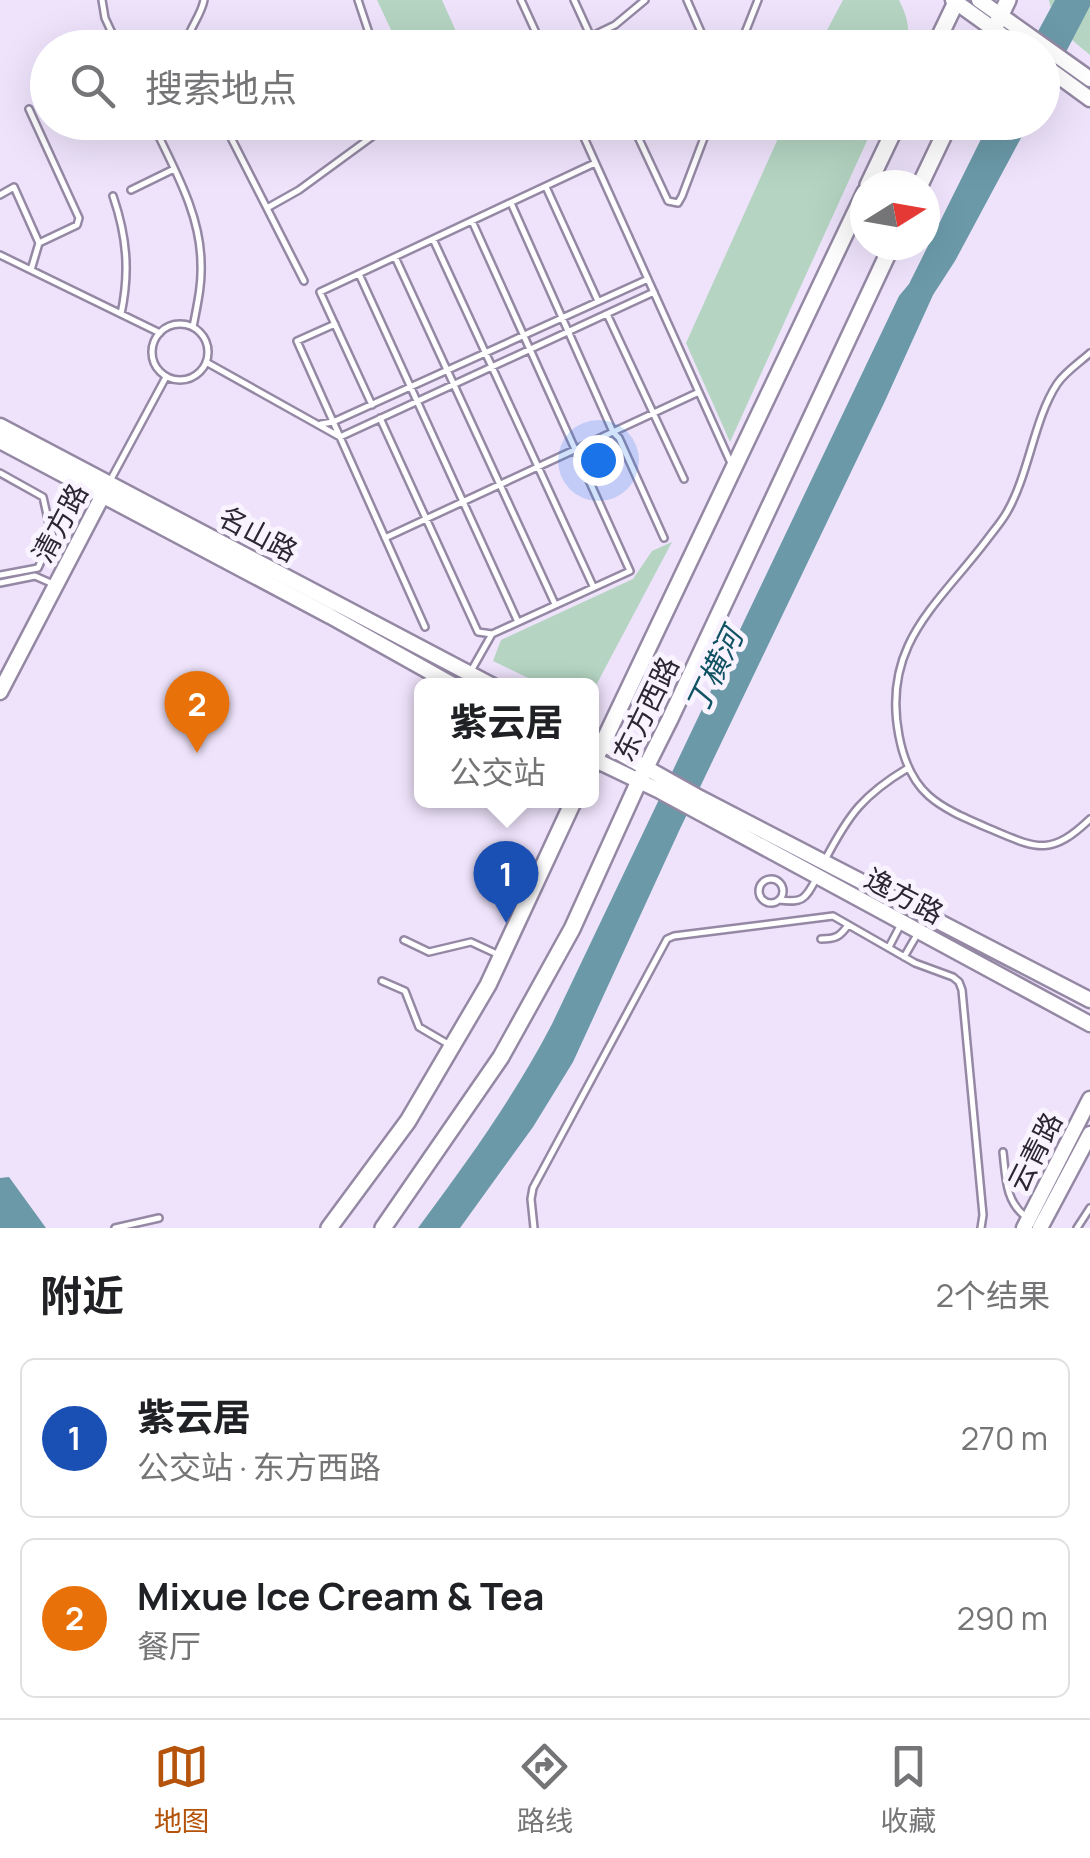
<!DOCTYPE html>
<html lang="zh">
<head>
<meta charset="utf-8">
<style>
	:root { --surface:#fff; --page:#f6f6f6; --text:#202124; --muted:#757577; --line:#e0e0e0; --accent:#b45309 }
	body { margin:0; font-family:Manrope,"Noto Sans SC",sans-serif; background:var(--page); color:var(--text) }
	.compass { position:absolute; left:850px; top:170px; width:90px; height:90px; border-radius:50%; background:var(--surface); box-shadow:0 10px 40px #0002; rotate:79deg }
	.you { position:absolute; left:598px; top:460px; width:35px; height:35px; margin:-25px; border:8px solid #fff; border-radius:50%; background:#1a73e8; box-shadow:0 0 0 15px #1a73e833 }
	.badge { display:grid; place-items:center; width:65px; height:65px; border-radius:50%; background:var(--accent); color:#fff; font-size:32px; font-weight:700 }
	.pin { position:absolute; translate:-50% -82px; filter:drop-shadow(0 2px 5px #0008) }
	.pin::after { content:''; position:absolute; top:52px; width:35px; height:30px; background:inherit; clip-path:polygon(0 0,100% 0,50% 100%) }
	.popup { position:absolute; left:414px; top:678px; width:185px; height:130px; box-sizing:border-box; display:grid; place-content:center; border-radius:15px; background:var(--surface); filter:drop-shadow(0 2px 8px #0005); font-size:32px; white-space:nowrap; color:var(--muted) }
	.popup b { font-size:38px; color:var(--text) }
	.popup::after { content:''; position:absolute; left:50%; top:100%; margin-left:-20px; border:20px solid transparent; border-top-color:var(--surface) }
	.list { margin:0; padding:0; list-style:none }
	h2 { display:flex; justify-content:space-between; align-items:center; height:130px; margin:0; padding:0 40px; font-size:42px }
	h2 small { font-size:32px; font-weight:400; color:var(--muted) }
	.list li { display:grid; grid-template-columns:65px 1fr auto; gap:30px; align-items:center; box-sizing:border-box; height:160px; margin:0 20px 20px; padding:0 20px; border:2px solid var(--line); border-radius:15px }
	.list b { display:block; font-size:38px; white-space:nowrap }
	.list p { margin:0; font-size:32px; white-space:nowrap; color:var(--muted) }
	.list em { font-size:32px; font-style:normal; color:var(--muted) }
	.icon { flex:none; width:55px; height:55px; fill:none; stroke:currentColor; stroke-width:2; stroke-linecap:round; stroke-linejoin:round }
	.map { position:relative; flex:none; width:1090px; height:1228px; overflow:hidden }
	.search { position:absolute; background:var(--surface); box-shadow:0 10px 40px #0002; left:30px; right:30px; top:30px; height:110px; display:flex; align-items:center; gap:25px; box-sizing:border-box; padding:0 35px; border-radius:55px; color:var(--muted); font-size:38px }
	.sheet { height:490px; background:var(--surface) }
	nav { display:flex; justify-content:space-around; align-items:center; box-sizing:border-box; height:140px; border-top:2px solid var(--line); background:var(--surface); font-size:28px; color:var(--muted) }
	nav a { display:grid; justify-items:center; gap:5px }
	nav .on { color:var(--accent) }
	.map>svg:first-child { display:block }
</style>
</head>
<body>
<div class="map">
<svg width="1090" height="1228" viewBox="0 0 1090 1228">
	<rect width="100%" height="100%" fill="#eee3fb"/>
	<path fill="#b5d5c2" d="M377 0H442L463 47H399Z
		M843 0H899C907 15 911 31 906 47H818Z
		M1049 0H1090V55C1068 36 1055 30 1049 0Z
		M785 123H875L730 442 686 343Z
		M672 542 593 691H591V686L543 685 493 661 501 640 633 579 652 551Z"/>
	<path fill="#6b99a8" d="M1055 0H1090V6L1043 96 1042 48H1029Z
		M989 123H1029L955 261 933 295 885 401 679 831 573 1062 533 1127 460 1228H418C467 1162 514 1097 552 1024L899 296 909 284Z
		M9 1177 46 1228H0V1178Z"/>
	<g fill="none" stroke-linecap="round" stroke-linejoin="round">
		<g stroke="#9488a4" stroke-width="10">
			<path id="lane" d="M102 0 105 18 119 48
				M358 0 374 48
				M521 0 543 48
				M574 0 596 48
				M687 0 708 48
				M185 48C187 30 201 17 204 0
				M567 48 615 25 645 0
				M739 48 758 0
				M29 109 79 218 77 225 39 243
				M152 122C173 167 201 214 201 264 202 285 197 306 193 327
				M223 122 304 281
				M577 122 730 461
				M631 122 668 201 678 203 682 196 710 122
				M546 187 598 301
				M131 190 174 169
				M0 195 14 187 39 243 31 270
				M113 196C127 237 130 272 121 314
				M511 203 613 432 619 438 664 538
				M267 208 299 190 392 122
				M433 239 593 586
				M0 255 160 333
				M395 257 555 604
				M359 274 518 622
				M607 314 684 479
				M335 324 297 341 425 627
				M152 352a28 28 0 1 1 56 0a28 28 0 1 1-56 0Z
				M1090 353C1079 363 1065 372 1057 384 1034 419 1029 474 1007 512 1002 521 995 529 989 537 939 604 881 643 899 736 910 794 937 806 988 828 1036 848 1049 858 1090 819
				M206 362 340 437 654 292
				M372 405 320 292 595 163
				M380 418 478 632 492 634
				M321 424 333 422 648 279
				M0 473 43 497 52 537 38 568 0 575
				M110 481 166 377
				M385 538 699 392
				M0 583 35 576 53 584
				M471 671 492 634 630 571 472 221
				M825 860C849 814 863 795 908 768
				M759 891a12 12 0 1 1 24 0a12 12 0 1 1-24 0Z
				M779 900C802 903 805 900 816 879
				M821 939C835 939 840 937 848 925
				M404 940 429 952 471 942 499 955
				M889 947 900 926
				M904 957 918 933
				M382 981 405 991 419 1027 448 1044
				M1003 1152C1006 1177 1005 1201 1026 1217
				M115 1228 159 1218
				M534 1228 531 1199 533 1188 667 939 674 936 833 916 915 963 953 977 959 982 962 990 983 1215 981 1228
				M1077 1228 1090 1208"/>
		</g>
		<g stroke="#9488a4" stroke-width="19">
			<path id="secondary" d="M953 0 1020 48
				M979 0 1090 79
				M1042 64 1090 99
				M0 426 493 686
				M0 441 330 616 455 686
				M0 692 106 489
				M591 737 700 798 1090 1000
				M591 758 660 791 1090 1024
				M1024 1228 1090 1099
				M1040 1228 1090 1134"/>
		</g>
		<g stroke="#9488a4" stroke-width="20">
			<path id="primary" d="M934 48 957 0
				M985 48 1008 0
				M868 185 898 122
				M920 185 950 122
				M591 768 865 192
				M329 1228 408 1121 488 985 574 800
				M383 1228 501 1057 572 929 639 781 670 719 892 245"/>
		</g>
		<use href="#lane" stroke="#fff" stroke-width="5"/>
		<use href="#secondary" stroke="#fff" stroke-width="14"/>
		<use href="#primary" stroke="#fff" stroke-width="15"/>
	</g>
	<g text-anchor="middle" stroke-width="10" stroke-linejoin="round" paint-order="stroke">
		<g font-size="28" fill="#2b2631" stroke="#f8f3ff">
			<text transform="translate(60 523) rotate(-62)" y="10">清方路</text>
			<text transform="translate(258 534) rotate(28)" y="10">名山路</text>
			<text transform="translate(646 709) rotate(-64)" y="10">东方西路</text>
			<text transform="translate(904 896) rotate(28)" y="10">逸方路</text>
			<text transform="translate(1035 1152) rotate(-63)" y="10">云青路</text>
		</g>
		<g font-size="30" font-style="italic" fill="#115263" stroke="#f8f3ff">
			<text transform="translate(715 671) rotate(-64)" y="10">丁横河</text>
		</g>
	</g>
</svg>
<svg class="compass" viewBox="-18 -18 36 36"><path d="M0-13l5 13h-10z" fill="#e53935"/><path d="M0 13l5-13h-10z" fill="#757577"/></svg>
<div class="you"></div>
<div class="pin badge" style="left:506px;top:923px;background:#1a4fb4">1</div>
<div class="popup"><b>紫云居</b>公交站</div>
<div class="pin badge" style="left:197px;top:753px;background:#e8710a">2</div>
<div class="search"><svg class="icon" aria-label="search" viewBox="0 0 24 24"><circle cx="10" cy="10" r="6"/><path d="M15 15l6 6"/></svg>搜索地点</div>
</div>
<section class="sheet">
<h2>附近<small>2个结果</small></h2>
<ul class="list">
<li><span class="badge" style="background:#1a4fb4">1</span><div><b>紫云居</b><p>公交站 · 东方西路</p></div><em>270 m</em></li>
<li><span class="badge" style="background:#e8710a">2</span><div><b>Mixue Ice Cream &amp; Tea</b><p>餐厅</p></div><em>290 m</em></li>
</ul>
</section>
<nav>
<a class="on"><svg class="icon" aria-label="map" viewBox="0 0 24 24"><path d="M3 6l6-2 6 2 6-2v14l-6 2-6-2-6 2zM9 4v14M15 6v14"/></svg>地图</a>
<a><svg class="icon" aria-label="directions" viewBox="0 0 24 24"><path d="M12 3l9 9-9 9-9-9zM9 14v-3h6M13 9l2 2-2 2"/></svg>路线</a>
<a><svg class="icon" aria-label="saved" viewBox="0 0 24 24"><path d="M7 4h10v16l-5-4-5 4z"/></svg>收藏</a>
</nav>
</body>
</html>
